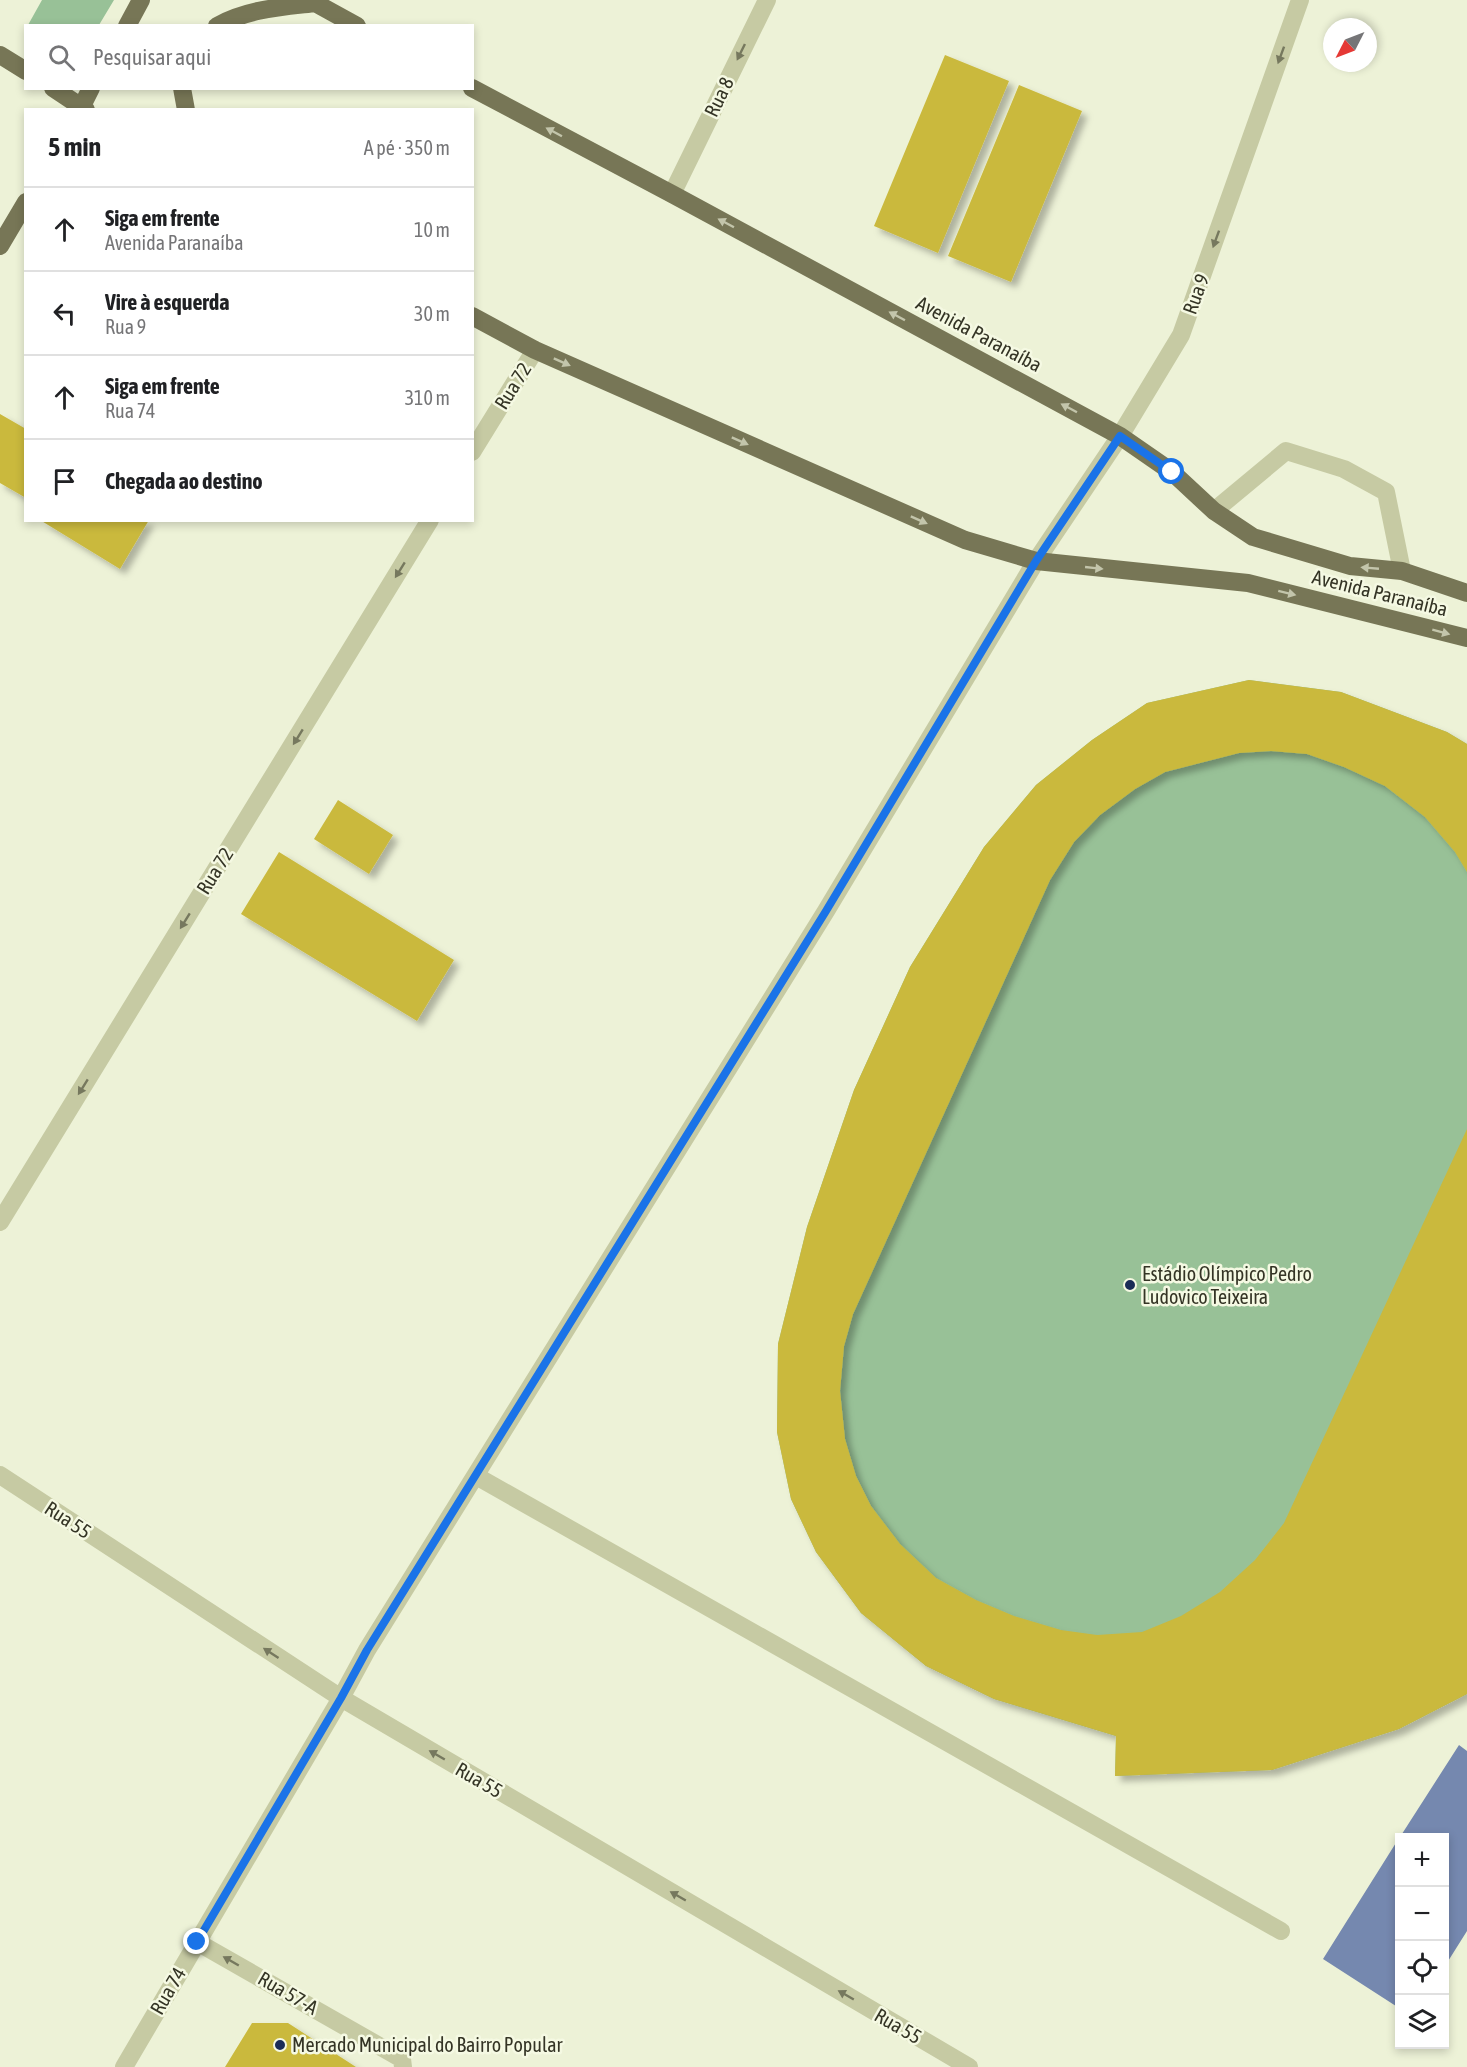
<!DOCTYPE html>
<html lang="pt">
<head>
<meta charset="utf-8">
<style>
	:root { --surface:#fff; --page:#f6f6f6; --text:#202124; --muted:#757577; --line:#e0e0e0 }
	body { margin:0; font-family:"Asap Condensed",sans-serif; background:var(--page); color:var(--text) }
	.controls { position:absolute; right:18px; bottom:18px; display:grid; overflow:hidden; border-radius:0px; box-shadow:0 3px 9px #0003 }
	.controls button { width:54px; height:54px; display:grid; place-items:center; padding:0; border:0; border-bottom:2px solid var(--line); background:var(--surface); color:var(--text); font:30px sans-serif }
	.compass { position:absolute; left:1323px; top:18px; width:54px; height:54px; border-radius:50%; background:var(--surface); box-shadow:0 3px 9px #0003; rotate:228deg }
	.stop { position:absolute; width:18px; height:18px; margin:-14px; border:4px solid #1a73e8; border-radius:50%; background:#fff }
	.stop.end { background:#1a73e8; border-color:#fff; box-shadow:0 2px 6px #0008 }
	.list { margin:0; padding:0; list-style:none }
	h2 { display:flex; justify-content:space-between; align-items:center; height:78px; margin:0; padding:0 24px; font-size:26px }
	h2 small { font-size:20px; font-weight:400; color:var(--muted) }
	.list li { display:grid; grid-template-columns:39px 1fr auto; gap:18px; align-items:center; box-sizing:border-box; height:84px; padding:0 24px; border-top:2px solid var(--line) }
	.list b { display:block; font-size:22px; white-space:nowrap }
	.list p { margin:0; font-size:20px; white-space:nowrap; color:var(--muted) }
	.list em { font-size:20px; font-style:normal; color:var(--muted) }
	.icon { flex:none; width:33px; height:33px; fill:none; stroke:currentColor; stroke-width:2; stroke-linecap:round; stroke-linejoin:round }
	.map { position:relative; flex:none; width:1467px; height:2067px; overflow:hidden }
	.search { position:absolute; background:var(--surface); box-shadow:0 3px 9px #0003; left:24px; top:24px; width:450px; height:66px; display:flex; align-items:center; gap:15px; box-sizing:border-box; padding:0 21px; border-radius:0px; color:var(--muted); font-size:22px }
	.panel { position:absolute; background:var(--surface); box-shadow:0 3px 9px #0003; left:24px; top:108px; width:450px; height:414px; border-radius:0px }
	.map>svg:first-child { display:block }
</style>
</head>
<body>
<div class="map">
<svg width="1467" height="2067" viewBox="0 0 1467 2067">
	<defs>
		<filter id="shadow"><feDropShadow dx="5.5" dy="5.5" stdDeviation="3" flood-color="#0004"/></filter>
	</defs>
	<rect width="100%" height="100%" fill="#edf2d7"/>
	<path fill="#98c197" d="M42 0H114L99 25H28Z
		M1249 680 1341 692 1447 732 1467 744V1694L1399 1729 1272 1770 1115 1776 1116 1736 994 1699 926 1666 861 1613 816 1552 791 1499 777 1432 778 1344 807 1227 854 1090 910 967 984 847 1036 785 1092 740 1147 703Z"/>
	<path fill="#7588af" d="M1459 1745 1467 1751V1931L1445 1966 1444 1838 1400 1837Z
		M1399 1838 1400 2008H1399L1323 1959Z"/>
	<path fill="#cab93d" filter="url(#shadow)" d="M945 55 1009 81 938 253 874 226Z
		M1019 85 1082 111 1011 282 948 256Z
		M0 414 26 429V498L0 483Z
		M40 520H149L120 569Z
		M1249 680 1341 692 1447 732 1467 744V872L1455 852 1425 817 1385 786 1344 767 1307 754 1271 751 1239 753 1165 772 1135 789 1100 815 1074 842 1050 880 853 1314 844 1346 840 1391 845 1439 856 1476 871 1506 900 1544 936 1578 976 1600 1014 1616 1061 1630 1097 1635 1142 1632 1181 1616 1220 1592 1255 1560 1284 1523 1467 1129V1694L1399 1729 1272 1770 1115 1776 1116 1736 994 1699 926 1666 861 1613 816 1552 791 1499 777 1432 778 1344 807 1227 854 1090 910 967 984 847 1036 785 1092 740 1147 703Z
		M338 800 393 835 369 874 314 839Z
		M279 852 454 960 417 1021 241 914Z
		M252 2023H288L356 2067H225Z"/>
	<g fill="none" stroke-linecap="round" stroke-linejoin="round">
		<path stroke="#c6caa3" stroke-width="18" d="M672 194 767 0
			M472 452 535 350
			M1214 511 1286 451 1344 469 1386 492 1402 571
			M0 1222 430 520
			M0 1475 341 1698 969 2067
			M476 1476 1281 1931
			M197 1942 402 2059 403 2067
			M124 2067 341 1698 367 1650 826 911 1036 561 1120 436 1181 335 1300 0"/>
		<path stroke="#777656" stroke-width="18" d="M310 0 357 26
			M127 26 141 0
			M217 26C247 9 282 7 316 3
			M0 55 26 71
			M53 88 86 110
			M182 88 186 110
			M472 88 672 194 1120 436 1172 472 1214 511 1253 537 1350 566 1402 571 1467 593
			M80 110 91 88
			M0 246 26 202
			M472 316 535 350 965 540 1036 561 1248 583 1467 638"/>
	</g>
	<defs><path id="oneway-solid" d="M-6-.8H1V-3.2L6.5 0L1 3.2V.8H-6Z" transform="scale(1.5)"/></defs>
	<g fill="#76785e">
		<use href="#oneway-solid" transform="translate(741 52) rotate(116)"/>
		<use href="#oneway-solid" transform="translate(1281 55) rotate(110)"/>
		<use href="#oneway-solid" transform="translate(1216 239) rotate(110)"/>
		<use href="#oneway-solid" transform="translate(400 570) rotate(122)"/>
		<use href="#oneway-solid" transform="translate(298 737) rotate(122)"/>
		<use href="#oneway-solid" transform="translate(185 921) rotate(122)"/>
		<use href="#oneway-solid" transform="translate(83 1087) rotate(122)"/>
		<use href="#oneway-solid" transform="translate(271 1653) rotate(-147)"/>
		<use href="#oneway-solid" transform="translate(437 1755) rotate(-150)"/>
		<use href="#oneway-solid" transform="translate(678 1896) rotate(-150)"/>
		<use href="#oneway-solid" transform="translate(231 1961) rotate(-150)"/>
		<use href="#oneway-solid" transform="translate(846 1995) rotate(-150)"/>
	</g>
	<g fill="#c3c5ab">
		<use href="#oneway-solid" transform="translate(554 132) rotate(-152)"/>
		<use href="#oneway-solid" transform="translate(726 223) rotate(-152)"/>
		<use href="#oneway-solid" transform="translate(897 316) rotate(-152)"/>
		<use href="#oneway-solid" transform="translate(562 362) rotate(24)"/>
		<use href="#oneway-solid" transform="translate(1069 408) rotate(-152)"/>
		<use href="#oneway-solid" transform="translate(740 441) rotate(24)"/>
		<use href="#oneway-solid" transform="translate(919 520) rotate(24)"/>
		<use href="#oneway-solid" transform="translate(1094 568) rotate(6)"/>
		<use href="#oneway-solid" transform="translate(1370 568) rotate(-175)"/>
		<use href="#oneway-solid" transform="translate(1287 593) rotate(14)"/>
		<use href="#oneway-solid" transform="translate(1441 632) rotate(15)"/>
	</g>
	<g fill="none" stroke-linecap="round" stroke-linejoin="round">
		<path stroke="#1a73e8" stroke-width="8" d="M197 1942 341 1698 367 1650 826 911 1036 561 1120 436 1172 472"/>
	</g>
	<g fill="#1a2c57" stroke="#f5f9e3" stroke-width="2">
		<circle cx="1130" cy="1285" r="6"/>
		<circle cx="280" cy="2045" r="6"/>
	</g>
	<g text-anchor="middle" stroke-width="5" stroke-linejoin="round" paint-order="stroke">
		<g font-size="20" fill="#343425" stroke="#f5f9e3">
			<text transform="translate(719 97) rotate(-64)" y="7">Rua 8</text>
			<text transform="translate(1196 294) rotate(-70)" y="7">Rua 9</text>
			<text transform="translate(979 334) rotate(28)" y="7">Avenida Paranaíba</text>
			<text transform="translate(513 386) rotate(-58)" y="7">Rua 72</text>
			<text transform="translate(1380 593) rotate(14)" y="7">Avenida Paranaíba</text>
			<text transform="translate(215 871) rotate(-58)" y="7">Rua 72</text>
			<text transform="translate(68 1520) rotate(33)" y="7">Rua 55</text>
			<text transform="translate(479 1780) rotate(30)" y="7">Rua 55</text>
			<text transform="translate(168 1991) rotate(-60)" y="7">Rua 74</text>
			<text transform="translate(288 1993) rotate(30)" y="7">Rua 57-A</text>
			<text transform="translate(898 2026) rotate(30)" y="7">Rua 55</text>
		</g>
		<g font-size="20" fill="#343425" stroke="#f5f9e3" text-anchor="start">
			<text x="1142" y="1281">Estádio Olímpico Pedro<tspan x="1142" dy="23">Ludovico Teixeira</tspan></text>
			<text x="292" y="2052">Mercado Municipal do Bairro Popular</text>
		</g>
	</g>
</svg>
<div class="controls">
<button>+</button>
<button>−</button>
<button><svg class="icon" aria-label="locate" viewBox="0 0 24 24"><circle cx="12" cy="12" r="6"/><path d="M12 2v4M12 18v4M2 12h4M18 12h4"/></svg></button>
<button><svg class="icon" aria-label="layers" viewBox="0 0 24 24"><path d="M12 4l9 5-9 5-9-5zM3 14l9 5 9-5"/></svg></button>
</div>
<svg class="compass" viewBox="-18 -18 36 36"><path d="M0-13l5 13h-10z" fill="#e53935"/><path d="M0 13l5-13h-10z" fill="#757577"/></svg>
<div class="stop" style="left:1172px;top:472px"></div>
<div class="stop end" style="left:197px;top:1942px"></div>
<div class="search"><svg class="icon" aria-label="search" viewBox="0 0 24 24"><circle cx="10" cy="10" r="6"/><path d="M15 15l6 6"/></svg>Pesquisar aqui</div>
<section class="panel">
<h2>5 min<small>A pé · 350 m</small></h2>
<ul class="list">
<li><svg class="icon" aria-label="ahead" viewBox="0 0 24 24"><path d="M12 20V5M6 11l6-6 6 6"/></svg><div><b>Siga em frente</b><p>Avenida Paranaíba</p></div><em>10 m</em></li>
<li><svg class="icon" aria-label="left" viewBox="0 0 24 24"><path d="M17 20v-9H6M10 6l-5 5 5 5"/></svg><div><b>Vire à esquerda</b><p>Rua 9</p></div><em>30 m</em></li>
<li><svg class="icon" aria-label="ahead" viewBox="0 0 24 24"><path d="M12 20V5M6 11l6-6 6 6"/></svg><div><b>Siga em frente</b><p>Rua 74</p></div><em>310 m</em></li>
<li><svg class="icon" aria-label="arrive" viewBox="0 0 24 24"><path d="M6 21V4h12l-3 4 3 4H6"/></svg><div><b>Chegada ao destino</b></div></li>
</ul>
</section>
</div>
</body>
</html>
